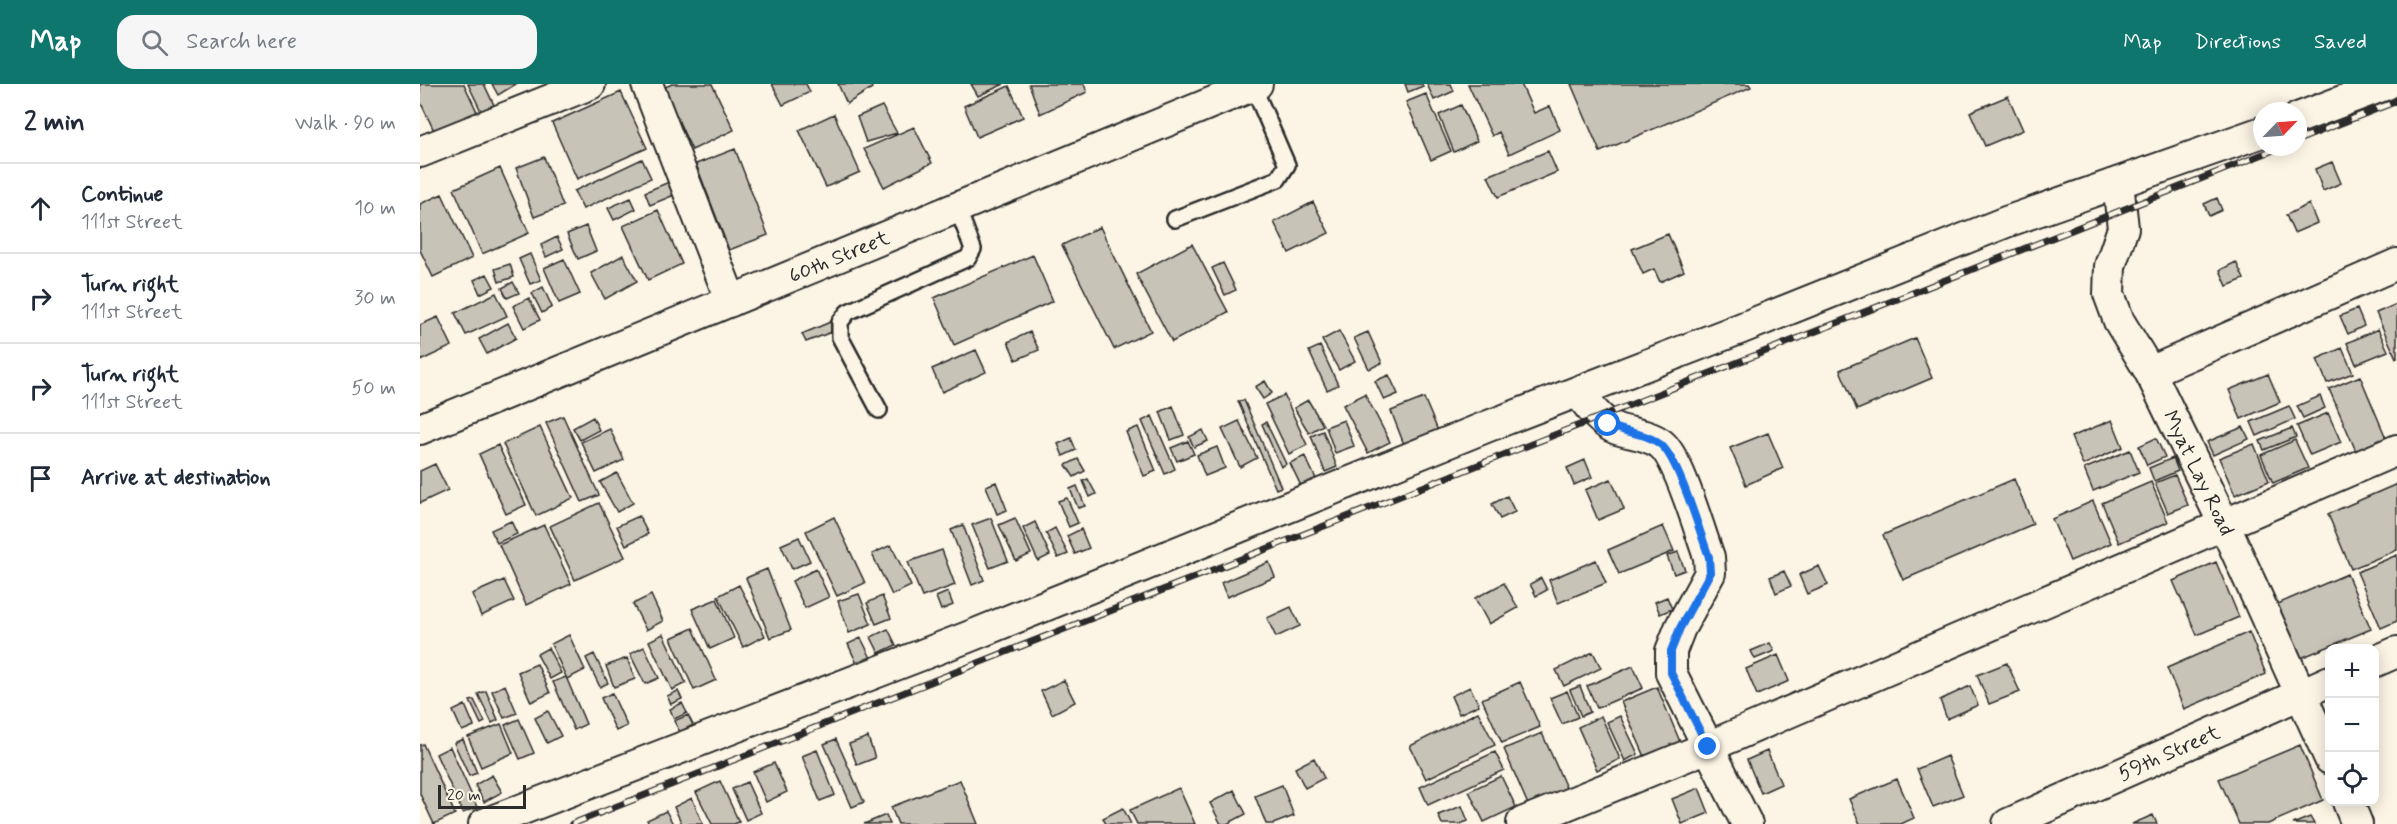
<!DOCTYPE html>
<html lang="en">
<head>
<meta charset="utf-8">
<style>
	:root { --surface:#fff; --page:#f6f6f7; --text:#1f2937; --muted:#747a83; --line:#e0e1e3; --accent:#0f766e }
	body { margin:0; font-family:Mynerve,sans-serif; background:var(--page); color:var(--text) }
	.controls { position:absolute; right:18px; bottom:18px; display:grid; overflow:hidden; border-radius:12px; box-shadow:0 3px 15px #0003 }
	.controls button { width:54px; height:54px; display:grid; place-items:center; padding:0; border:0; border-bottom:2px solid var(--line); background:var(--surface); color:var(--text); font:30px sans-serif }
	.compass { position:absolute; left:1833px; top:18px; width:54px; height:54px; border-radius:50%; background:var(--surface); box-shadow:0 3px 15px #0003; rotate:65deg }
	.scale { position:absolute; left:18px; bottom:15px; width:88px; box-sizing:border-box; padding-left:6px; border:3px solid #2b2b2b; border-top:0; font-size:16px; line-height:21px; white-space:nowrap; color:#2b2b2b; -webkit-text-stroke:4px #fcf5e5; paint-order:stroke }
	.stop { position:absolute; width:18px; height:18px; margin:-14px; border:4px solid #1a73e8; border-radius:50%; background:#fff }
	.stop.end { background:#1a73e8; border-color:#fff; box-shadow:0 2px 6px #0008 }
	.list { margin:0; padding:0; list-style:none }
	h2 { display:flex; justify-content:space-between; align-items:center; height:78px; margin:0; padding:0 24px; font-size:26px }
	h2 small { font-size:20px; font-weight:400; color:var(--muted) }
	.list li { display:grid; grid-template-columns:39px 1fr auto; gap:18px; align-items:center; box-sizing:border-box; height:90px; padding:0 24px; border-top:2px solid var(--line) }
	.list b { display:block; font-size:22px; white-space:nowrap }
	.list p { margin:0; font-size:20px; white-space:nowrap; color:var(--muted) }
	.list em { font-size:20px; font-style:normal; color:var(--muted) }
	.icon { flex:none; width:33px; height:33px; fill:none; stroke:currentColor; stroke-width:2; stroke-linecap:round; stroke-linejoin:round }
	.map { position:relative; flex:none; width:1977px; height:740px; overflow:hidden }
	header { display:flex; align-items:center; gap:36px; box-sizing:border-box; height:84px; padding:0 30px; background:var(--accent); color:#fff }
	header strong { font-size:28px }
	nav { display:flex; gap:33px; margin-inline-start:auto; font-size:21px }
	.search { width:420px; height:54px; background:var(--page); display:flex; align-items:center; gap:15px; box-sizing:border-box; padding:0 21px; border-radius:18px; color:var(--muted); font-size:22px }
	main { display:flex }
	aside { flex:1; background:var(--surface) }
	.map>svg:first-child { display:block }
</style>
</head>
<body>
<header>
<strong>Map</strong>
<div class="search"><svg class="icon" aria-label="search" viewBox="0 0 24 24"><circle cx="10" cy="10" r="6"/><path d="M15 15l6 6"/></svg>Search here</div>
<nav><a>Map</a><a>Directions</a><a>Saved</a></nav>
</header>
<main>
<aside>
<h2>2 min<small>Walk · 90 m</small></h2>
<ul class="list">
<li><svg class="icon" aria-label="ahead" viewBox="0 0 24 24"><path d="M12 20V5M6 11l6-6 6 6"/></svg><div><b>Continue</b><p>111st Street</p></div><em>10 m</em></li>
<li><svg class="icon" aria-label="right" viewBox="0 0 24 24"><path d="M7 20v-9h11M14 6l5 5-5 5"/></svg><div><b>Turn right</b><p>111st Street</p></div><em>30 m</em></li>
<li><svg class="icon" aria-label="right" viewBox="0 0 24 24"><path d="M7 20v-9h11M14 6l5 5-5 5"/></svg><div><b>Turn right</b><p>111st Street</p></div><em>50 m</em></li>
<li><svg class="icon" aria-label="arrive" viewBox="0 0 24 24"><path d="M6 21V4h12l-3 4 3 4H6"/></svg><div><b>Arrive at destination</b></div></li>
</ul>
</aside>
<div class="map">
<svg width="1977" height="740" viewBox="0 0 1977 740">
	<rect width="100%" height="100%" fill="#fcf5e5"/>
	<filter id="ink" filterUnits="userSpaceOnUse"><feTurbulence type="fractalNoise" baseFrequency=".0167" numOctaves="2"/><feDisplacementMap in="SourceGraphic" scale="12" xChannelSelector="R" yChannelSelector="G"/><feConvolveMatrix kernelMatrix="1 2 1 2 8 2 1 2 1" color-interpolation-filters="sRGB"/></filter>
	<g filter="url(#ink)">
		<path fill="#c8c3b7" stroke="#2b2b2b" stroke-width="1.5" d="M0 0H44L59 32 17 53 0 17Z
			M48 0H64L74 21 61 27Z
			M72 0H96L78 11Z
			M252 0H292L314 46 272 66 243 4Z
			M352 0H386L390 8 363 21Z
			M418 0H450L452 4 427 20Z
			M551 0H584L558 12Z
			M609 0H664L667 8 620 30Z
			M985 0H1002L1003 2 988 8Z
			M1007 0H1031L1034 7 1014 16Z
			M1048 0H1101L1114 29 1130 22 1140 46 1089 70 1079 48 1072 52Z
			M1151 0H1329L1331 3 1180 68Z
			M589 2 603 33 557 53 544 22Z
			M201 8 227 64 157 95 132 39Z
			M1006 10 1031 67 1011 76 986 18Z
			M1588 12 1603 46 1565 62 1550 28Z
			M1041 21 1057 57 1034 68 1019 31Z
			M462 22 477 49 446 58 437 33Z
			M414 30 440 88 406 103 379 46Z
			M494 43 512 79 464 103 444 65Z
			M315 65 348 151 309 166 276 80Z
			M1128 67 1137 88 1078 113 1068 92Z
			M124 73 143 122 114 133 96 84Z
			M222 75 231 94 163 125 154 107Z
			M1912 78 1921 99 1903 107 1895 85Z
			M80 84 109 149 62 170 34 105Z
			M254 96 259 109 230 121 225 108Z
			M22 110 52 174 13 193 0 166V120Z
			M211 114 216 125 194 136 188 124Z
			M1797 114 1802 126 1789 132 1784 120Z
			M893 118 909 149 869 169 854 138Z
			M1889 120 1897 139 1874 149 1866 131Z
			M238 126 262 180 228 196 203 142Z
			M166 142 176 167 158 175 147 150Z
			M680 143 731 247 694 265 642 161Z
			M1248 150 1264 187 1240 198 1234 185 1223 190 1212 165Z
			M137 153 143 165 126 173 121 161Z
			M772 160 808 228 752 258 716 190Z
			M110 170 121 196 110 200 99 175Z
			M203 171 217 197 185 215 171 189Z
			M613 171 633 217 534 261 514 214Z
			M144 175 160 210 139 219 124 184Z
			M1816 178 1824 195 1807 202 1800 186Z
			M803 179 816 206 805 211 792 184Z
			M90 180 94 193 79 198 75 185Z
			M67 190 74 203 60 210 54 196Z
			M93 198 99 209 87 214 82 204Z
			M123 203 132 223 122 229 112 209Z
			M76 209 87 232 46 251 35 229Z
			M109 214 120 236 104 244 93 222Z
			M1977 220V274H1976L1956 229Z
			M1937 225 1944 242 1928 250 1920 232Z
			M18 233 32 262 0 277V241Z
			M415 236 419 245 386 258 382 250Z
			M88 239 96 254 67 270 59 255Z
			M1958 245 1968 267 1936 280 1927 259Z
			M919 247 935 277 919 286 902 256Z
			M610 248 619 266 596 276 588 258Z
			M948 248 962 279 949 285 934 254Z
			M1495 254 1512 294 1437 326 1420 286Z
			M900 262 918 301 907 306 889 267Z
			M1922 264 1933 289 1907 299 1897 275Z
			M556 266 566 288 522 308 512 285Z
			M1848 290 1860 318 1821 335 1809 306Z
			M969 291 978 310 964 316 955 297Z
			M1940 292 1966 354 1936 367 1909 305Z
			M845 297 852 309 843 315 835 303Z
			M945 310 970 358 948 369 923 321Z
			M864 311 887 361 869 370 845 320Z
			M1900 312 1905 324 1883 334 1877 322Z
			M1004 314 1019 349 985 363 971 327Z
			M824 316 861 403 856 405 818 317Z
			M888 316 903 341 889 349 874 324Z
			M753 322 764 351 751 356 740 328Z
			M1869 322 1875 335 1837 352 1831 338Z
			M1908 329 1921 358 1890 371 1877 342Z
			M143 332 179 411 162 418 126 339Z
			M732 332 755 385 745 390 722 337Z
			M173 333 179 346 160 356 153 344Z
			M924 336 934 362 915 369 906 343Z
			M1692 336 1703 363 1663 381 1651 353Z
			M819 337 837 374 820 383 802 345Z
			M846 338 866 380 861 383 842 340Z
			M120 343 153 414 116 432 83 360Z
			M718 343 736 387 724 392 706 348Z
			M1823 343 1829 355 1793 371 1787 358Z
			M1872 344 1876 353 1844 366 1840 357Z
			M190 345 204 376 176 389 161 358Z
			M783 346 788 357 774 363 769 353Z
			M903 347 917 383 905 388 891 352Z
			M1348 349 1363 384 1326 401 1310 364Z
			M651 354 656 366 643 372 638 360Z
			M1736 354 1745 373 1727 381 1719 362Z
			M1875 356 1888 384 1853 399 1841 371Z
			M768 357 774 370 757 377 751 364Z
			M1834 360 1849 397 1815 411 1799 374Z
			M78 361 106 421 86 430 59 370Z
			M797 363 805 384 785 392 777 371Z
			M1710 366 1719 388 1673 407 1664 385Z
			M885 372 898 399 883 406 870 379Z
			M1753 374 1758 387 1734 397 1729 384Z
			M658 375 665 387 654 393 646 381Z
			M1165 376 1172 393 1154 401 1147 384Z
			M15 380 28 406 0 419V387Z
			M197 389 213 419 197 428 180 398Z
			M1755 391 1768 421 1748 429 1735 399Z
			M668 395 676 410 670 413 663 397Z
			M1191 395 1204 425 1178 436 1165 406Z
			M1594 395 1613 440 1483 496 1463 451Z
			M576 398 587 426 577 430 566 402Z
			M1731 398 1748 438 1699 459 1682 419Z
			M1977 400V466L1931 485 1908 430Z
			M657 402 665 422 658 424 650 405Z
			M1087 412 1095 428 1080 435 1072 420Z
			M647 414 658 439 649 443 638 417Z
			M1673 417 1691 459 1650 477 1632 435Z
			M179 419 205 473 155 496 130 442Z
			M219 432 228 450 206 461 197 442Z
			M414 433 445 499 417 512 386 447Z
			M571 434 588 477 570 484 552 441Z
			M595 434 611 470 596 477 579 441Z
			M91 437 97 450 77 459 71 446Z
			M615 438 630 471 618 477 603 444Z
			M124 441 151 500 106 521 79 461Z
			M543 441 564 496 552 501 531 446Z
			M1243 442 1254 467 1199 490 1188 466Z
			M635 444 648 470 638 474 626 449Z
			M661 445 669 464 655 470 647 452Z
			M379 453 390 477 372 485 361 461Z
			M471 461 491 502 472 511 452 470Z
			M522 466 535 501 502 513 488 478Z
			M1258 468 1265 486 1254 490 1247 472Z
			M1977 471V537L1961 544 1937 488Z
			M1176 476 1186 499 1138 519 1129 496Z
			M849 478 855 493 807 513 801 499Z
			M1796 478 1819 533 1777 551 1753 497Z
			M1399 482 1408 501 1387 510 1379 491Z
			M347 485 371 546 350 554 326 494Z
			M396 485 409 513 385 524 372 497Z
			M1364 487 1371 502 1356 509 1350 493Z
			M1927 490 1951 545 1876 576 1853 522Z
			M1121 494 1127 506 1116 512 1110 500Z
			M84 496 94 517 61 532 52 510Z
			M1084 499 1098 524 1069 540 1055 514Z
			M319 501 345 552 323 563 298 512Z
			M528 508 533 521 521 526 516 513Z
			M439 510 451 540 429 549 418 517Z
			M231 511 243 537 226 546 213 520Z
			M462 512 471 534 456 540 447 519Z
			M1247 513 1252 525 1240 530 1235 518Z
			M297 515 314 554 290 565 272 525Z
			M871 523 880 542 856 553 847 534Z
			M273 544 296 596 274 606 251 554Z
			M468 545 476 561 459 569 451 553Z
			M1829 548 1846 590 1764 625 1747 584Z
			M243 550 266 599 252 606 229 557Z
			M149 551 165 586 147 595 131 560Z
			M441 554 453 578 439 584 428 560Z
			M1350 559 1354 567 1335 575 1331 567Z
			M224 563 239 594 225 600 210 570Z
			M128 564 141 589 130 595 117 570Z
			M1173 568 1181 584 1144 602 1136 586Z
			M174 570 188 599 180 603 166 574Z
			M1358 571 1369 597 1337 611 1326 585Z
			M207 574 215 595 194 603 186 582Z
			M1587 579 1600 608 1569 620 1557 591Z
			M117 580 130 609 111 618 98 588Z
			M1213 582 1223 604 1177 624 1167 602Z
			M146 593 166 640 154 646 133 598Z
			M644 596 655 618 632 630 621 607Z
			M1100 598 1120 643 1082 659 1062 615Z
			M85 601 97 629 84 634 72 607Z
			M1160 602 1170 628 1161 632 1150 606Z
			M1550 602 1558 621 1527 635 1520 616Z
			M1050 603 1059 621 1039 630 1031 612Z
			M1237 603 1261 660 1226 675 1201 618Z
			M66 607 78 636 72 639 58 610Z
			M258 607 262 615 251 620 247 612Z
			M1147 607 1158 633 1142 640 1130 614Z
			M192 609 207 642 196 647 181 614Z
			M54 616 65 638 61 640 50 617Z
			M262 619 267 629 254 635 250 625Z
			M45 621 54 642 42 647 33 627Z
			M128 627 141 652 127 659 115 634Z
			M1058 628 1075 661 1006 695 990 662Z
			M268 631 273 641 260 648 254 637Z
			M1181 632 1200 675 1177 686 1158 643Z
			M1200 632 1218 670 1205 677 1187 638Z
			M99 635 114 669 100 675 85 641Z
			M81 640 93 669 61 683 48 653Z
			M1122 649 1147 706 1109 723 1084 665Z
			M448 653 455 674 437 681 429 660Z
			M43 655 57 689 49 692 34 659Z
			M416 655 444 718 432 723 404 660Z
			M3 660 35 730 14 740 0 710V661Z
			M1880 661 1903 716 1848 740H1819L1799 695Z
			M30 663 57 723 43 729 16 670Z
			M397 666 415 711 400 717 382 672Z
			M1347 667 1361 700 1341 709 1327 676Z
			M1075 668 1084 686 1008 721 1000 703Z
			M1527 672 1543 711 1513 723 1497 685Z
			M894 674 904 694 885 704 875 684Z
			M354 679 367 708 346 718 333 688Z
			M72 691 82 708 64 718 55 701Z
			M1081 692 1096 723 1064 738 1049 707Z
			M1477 695 1494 734 1481 740H1440L1429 715Z
			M540 696 558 740H478L471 723Z
			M300 697 319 738 314 740H292L276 708Z
			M327 698 341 729 326 736 312 705Z
			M862 701 874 732 853 740H846L835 712Z
			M759 704 775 740H717L710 726Z
			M1279 704 1289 729 1262 740 1252 715Z
			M814 706 826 730 807 740H801L790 719Z
			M272 714 283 740H262L254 723Z
			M1042 722 1048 737 1040 740H1022L1018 731Z
			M703 724 711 740H686L683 734Z
			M246 727 253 740H229L227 736Z
			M466 731 470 740H444Z
			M1733 731 1737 740H1712Z
			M1890 733 1894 740H1873Z"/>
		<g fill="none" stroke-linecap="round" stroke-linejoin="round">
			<g stroke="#2b2b2b" stroke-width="20">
				<path id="lane" d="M755 135 858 95 867 81 833 2
					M459 326 420 253V238L428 228 548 174 553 165 537 123"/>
			</g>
			<g stroke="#2b2b2b" stroke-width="34">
				<g id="street">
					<path d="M227 0 311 217"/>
					<path d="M1878 34 1967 0"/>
					<path d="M0 68 170 0"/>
					<path id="s1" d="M1698 99 1703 144 1690 182 1689 210 1699 237 1730 288 1804 440 1910 675"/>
					<path d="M1730 288 1977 180"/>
					<path d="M1158 308C1169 321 1180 339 1197 345 1212 350 1228 350 1241 360 1259 374 1280 449 1289 473L1290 489 1260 544 1251 567V589L1327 740"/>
					<path id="s2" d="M0 345 837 0"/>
					<path d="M1954 578 1977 568"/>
					<path d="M1928 718 1937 740"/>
					<path d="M1102 739 1288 663 1977 366"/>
					<path d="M64 740 548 553 1066 343 1322 244 1586 138 1842 48"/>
					<path id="s3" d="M1588 740 1910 597"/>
				</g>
			</g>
			<use href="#lane" stroke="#fcf5e5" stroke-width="15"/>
			<use href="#street" stroke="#fcf5e5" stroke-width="30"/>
			<g stroke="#2b2b2b" stroke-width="7">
				<path id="rail" d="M1878 56 1977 17
					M152 740 1861 63"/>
			</g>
			<use href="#rail" stroke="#fcf5e5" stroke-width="4.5" stroke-dasharray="14" stroke-linecap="butt"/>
		</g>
	</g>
	<g fill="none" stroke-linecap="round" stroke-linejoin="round" filter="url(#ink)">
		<path stroke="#1a73e8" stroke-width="8" d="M1188 340C1204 350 1225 348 1240 360 1258 373 1280 449 1289 473L1290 489 1260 544 1251 567V589L1288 663"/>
	</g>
	<g text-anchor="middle" stroke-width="4.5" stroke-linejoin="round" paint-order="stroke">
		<g font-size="21" fill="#2b2b2b" stroke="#fcf5e5">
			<text dy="7" stroke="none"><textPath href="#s2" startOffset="453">60th Street</textPath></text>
			<text dy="7" stroke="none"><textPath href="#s1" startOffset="314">Myat Lay Road</textPath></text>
			<text dy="7" stroke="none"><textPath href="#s3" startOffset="176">59th Street</textPath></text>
		</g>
	</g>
</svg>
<div class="controls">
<button>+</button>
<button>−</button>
<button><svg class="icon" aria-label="locate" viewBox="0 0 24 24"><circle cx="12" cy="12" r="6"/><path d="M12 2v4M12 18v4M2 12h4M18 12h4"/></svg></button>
</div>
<svg class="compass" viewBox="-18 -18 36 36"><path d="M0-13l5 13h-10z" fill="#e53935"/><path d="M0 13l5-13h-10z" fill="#747a83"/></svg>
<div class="scale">20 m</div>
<div class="stop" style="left:1188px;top:340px"></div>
<div class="stop end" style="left:1288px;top:663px"></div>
</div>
</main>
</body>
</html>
